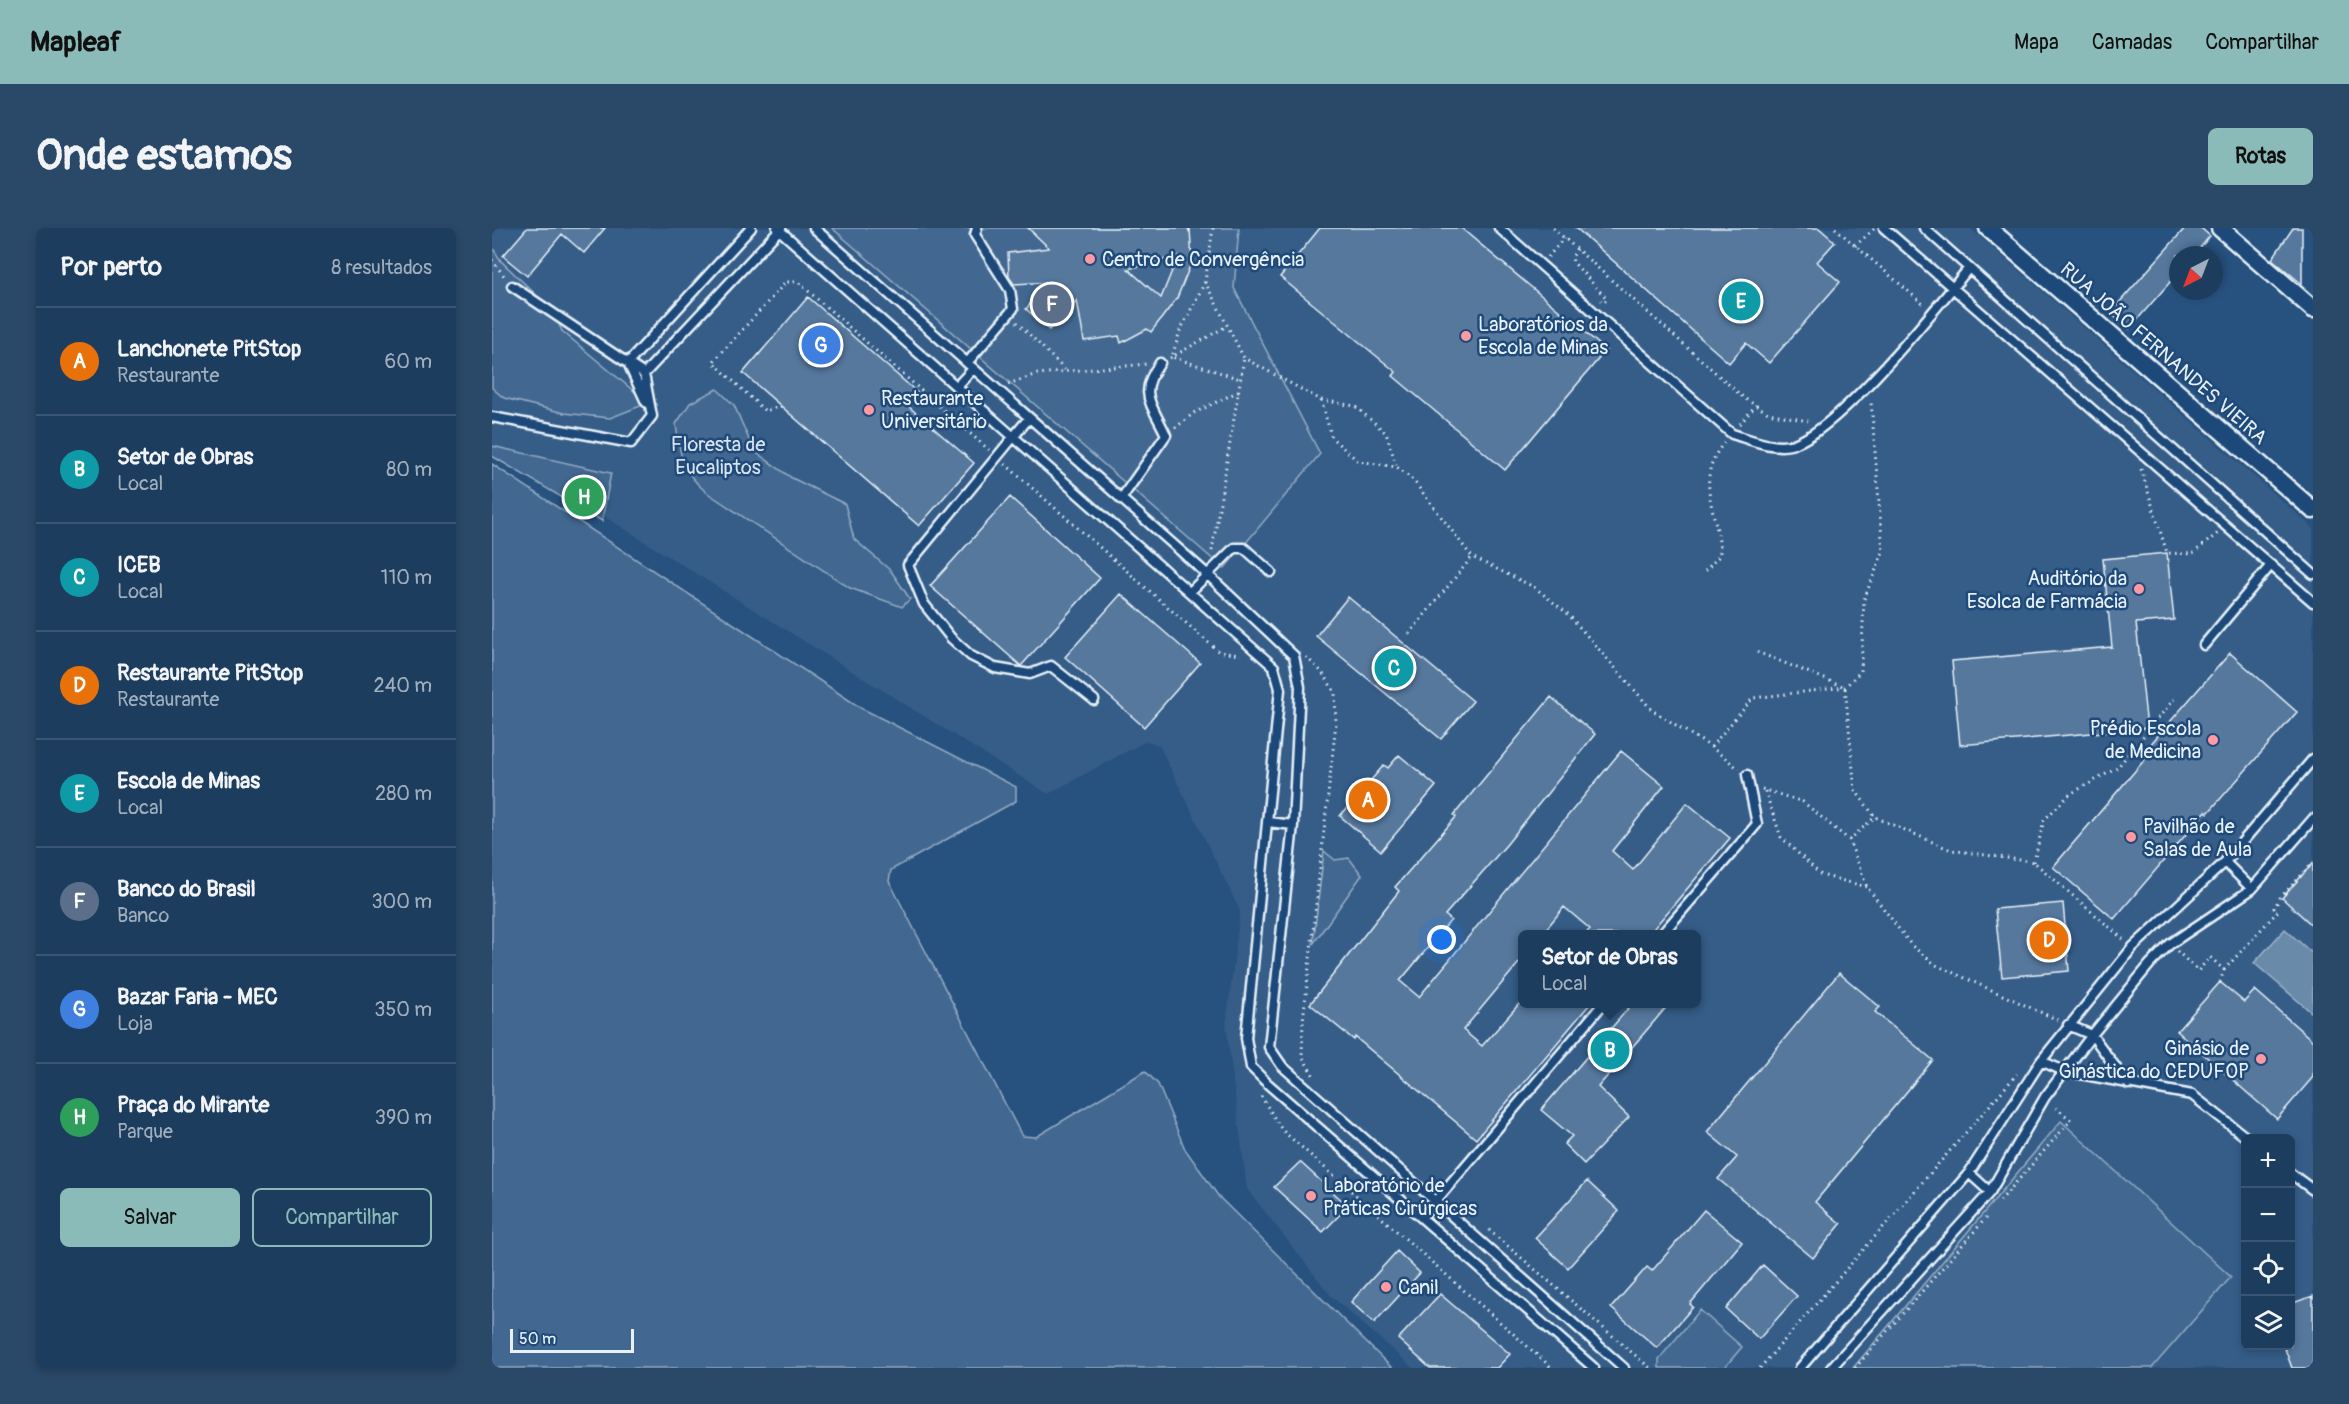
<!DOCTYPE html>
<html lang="pt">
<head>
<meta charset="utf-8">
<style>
	:root { --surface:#1d3d5f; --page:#2a4868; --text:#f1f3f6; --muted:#a0aebd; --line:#3b5674; --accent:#8bbbb9 }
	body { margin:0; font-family:Pangolin,sans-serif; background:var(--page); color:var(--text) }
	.controls { position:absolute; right:18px; bottom:18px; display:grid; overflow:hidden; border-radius:9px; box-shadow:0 3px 9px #0003 }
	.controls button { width:54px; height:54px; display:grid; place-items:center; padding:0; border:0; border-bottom:2px solid var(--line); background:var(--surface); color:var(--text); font:30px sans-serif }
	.compass { position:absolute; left:1677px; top:18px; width:54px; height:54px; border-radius:50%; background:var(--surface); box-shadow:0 3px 9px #0003; rotate:222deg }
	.scale { position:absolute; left:18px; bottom:15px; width:124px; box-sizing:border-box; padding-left:6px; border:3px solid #e8f1f8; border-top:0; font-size:16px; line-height:21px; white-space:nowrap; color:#e8f1f8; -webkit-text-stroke:4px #1f4a7a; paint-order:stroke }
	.you { position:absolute; left:950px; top:712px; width:21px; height:21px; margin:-15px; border:4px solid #fff; border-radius:50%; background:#1a73e8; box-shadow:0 0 0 9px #1a73e833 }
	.badge { display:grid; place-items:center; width:39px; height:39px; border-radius:50%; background:var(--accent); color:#fff; font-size:20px; font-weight:700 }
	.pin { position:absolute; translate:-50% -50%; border:3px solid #fff; box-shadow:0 2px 6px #0006 }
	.popup { position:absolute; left:1026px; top:702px; width:183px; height:78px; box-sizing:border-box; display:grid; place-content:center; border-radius:9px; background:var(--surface); filter:drop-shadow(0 2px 4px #0005); font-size:20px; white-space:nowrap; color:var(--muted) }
	.popup b { font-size:22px; color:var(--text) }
	.popup::after { content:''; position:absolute; left:50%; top:100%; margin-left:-12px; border:12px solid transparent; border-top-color:var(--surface) }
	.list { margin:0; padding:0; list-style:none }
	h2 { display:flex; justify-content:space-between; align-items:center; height:78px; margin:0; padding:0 24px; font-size:26px }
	h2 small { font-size:20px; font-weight:400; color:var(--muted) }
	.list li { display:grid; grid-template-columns:39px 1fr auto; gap:18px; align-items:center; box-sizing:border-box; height:108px; padding:0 24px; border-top:2px solid var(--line) }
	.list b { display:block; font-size:22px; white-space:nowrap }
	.list p { margin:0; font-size:20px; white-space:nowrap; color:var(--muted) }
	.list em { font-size:20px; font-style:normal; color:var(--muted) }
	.actions { display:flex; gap:12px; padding:18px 24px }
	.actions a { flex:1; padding:14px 0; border:2px solid var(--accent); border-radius:9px; text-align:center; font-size:21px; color:var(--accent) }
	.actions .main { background:var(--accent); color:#111 }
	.icon { flex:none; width:33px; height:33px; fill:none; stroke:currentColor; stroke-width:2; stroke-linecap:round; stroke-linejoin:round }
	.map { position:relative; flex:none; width:1821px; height:1140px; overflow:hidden; border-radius:9px }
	header { display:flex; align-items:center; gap:36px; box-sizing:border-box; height:84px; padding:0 30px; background:var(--accent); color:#111 }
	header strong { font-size:28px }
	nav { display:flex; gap:33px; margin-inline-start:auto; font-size:21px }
	.intro { display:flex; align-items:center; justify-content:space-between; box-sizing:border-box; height:144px; padding:0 36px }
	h1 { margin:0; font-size:42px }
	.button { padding:15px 27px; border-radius:9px; background:var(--accent); color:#111; font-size:21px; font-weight:700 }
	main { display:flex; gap:36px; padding:0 36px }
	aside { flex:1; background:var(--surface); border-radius:9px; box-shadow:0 3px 9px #0003 }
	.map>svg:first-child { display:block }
</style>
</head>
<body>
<header>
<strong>Mapleaf</strong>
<nav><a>Mapa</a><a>Camadas</a><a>Compartilhar</a></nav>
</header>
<div class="intro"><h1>Onde estamos</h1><a class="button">Rotas</a></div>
<main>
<aside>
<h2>Por perto<small>8 resultados</small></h2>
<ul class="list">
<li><span class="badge" style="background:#e8710a">A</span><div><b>Lanchonete PitStop</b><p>Restaurante</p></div><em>60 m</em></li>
<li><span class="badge" style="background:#0f9aa8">B</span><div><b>Setor de Obras</b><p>Local</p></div><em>80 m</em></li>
<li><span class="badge" style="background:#0f9aa8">C</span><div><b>ICEB</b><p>Local</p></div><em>110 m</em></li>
<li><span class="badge" style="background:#e8710a">D</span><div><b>Restaurante PitStop</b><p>Restaurante</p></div><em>240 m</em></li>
<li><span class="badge" style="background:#0f9aa8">E</span><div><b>Escola de Minas</b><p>Local</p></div><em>280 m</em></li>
<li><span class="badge" style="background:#5c6f8a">F</span><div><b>Banco do Brasil</b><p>Banco</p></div><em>300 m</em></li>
<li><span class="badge" style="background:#3f7fe0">G</span><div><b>Bazar Faria - MEC</b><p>Loja</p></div><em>350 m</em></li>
<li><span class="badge" style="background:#2e9e5b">H</span><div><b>Praça do Mirante</b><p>Parque</p></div><em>390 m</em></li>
</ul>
<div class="actions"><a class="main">Salvar</a><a>Compartilhar</a></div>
</aside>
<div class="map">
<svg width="1821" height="1140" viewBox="0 0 1821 1140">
	<rect width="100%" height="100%" fill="#27517f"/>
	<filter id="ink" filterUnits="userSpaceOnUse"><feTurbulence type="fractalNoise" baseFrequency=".0167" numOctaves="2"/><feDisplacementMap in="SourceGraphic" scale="12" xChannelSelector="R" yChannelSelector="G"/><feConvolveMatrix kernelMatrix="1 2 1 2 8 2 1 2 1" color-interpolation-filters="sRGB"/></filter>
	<g filter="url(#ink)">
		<path fill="#355d88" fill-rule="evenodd" d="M0 0H1478L1821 300V1140H921L839 1068 755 961 734 797 748 683 667 517 654 513 556 566 0 218ZM1031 706H1205V776H1031ZM1754 910H1798V1118H1754Z"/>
		<path fill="#436891" stroke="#96acc4" stroke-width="1.5" d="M340 0H747L742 60 828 226 732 341Z
			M0 19 9 33 61 83 70 103 156 175 118 190 72 185 12 170 0 160Z
			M225 161 242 177 262 223 300 250 353 276 362 311 399 343 418 371 410 379 358 360 214 264C189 242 188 228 184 196L198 175Z
			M0 218 119 245 110 293 0 228Z
			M0 236 369 480 524 559V573L399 642 397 653 530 908 544 909 653 843 666 856 693 921 727 969 900 1140H0Z
			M832 623 843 632 857 630 870 647 821 716Z
			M1569 893 1739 1049 1660 1140H1361Z
			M1208 1082 1250 1119 1232 1140H1167V1131Z"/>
		<path fill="#6b8aaa" stroke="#9db3c9" stroke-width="1.5" d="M1793 701 1821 726V782L1819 784 1762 735Z"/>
		<path fill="#57789d" stroke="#e8f1f8" stroke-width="1.5" fill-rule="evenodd" d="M35 0H113L92 25 70 6 35 48 11 28Z
			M536 0H696L697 3 698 1 700 33 685 70 659 104 655 101 629 115 627 108 592 113 585 72 557 102 534 81 557 54 522 56 517 49 516 25 557 20ZM686 28 669 70 636 41Z
			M828 0H969L1114 122 1013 242 901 148 904 144 788 49Z
			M1084 0H1327L1343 14 1325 34 1348 54 1277 135 1254 115 1237 135Z
			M1693 0H1709L1718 8 1702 27H1686V45L1637 101 1618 85Z
			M1801 0H1810V56L1780 31Z
			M316 69 427 166 416 178 482 235 427 298 251 145Z
			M518 269 608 350 529 438 438 358Z
			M1675 325 1682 392 1644 395 1655 500 1468 517 1460 433 1620 419 1611 331Z
			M629 366 708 435 652 499 573 429Z
			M856 369 981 473 949 511 824 408Z
			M1738 425 1805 484 1716 585 1714 583 1622 691 1561 639 1654 530 1650 526Z
			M1059 469 1103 506 1015 616 953 687 959 692 908 753 927 769 1129 523 1172 558 1120 623 1141 642 1195 575 1238 610 1157 706H1093L1098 701 1072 679 1050 706H1031V730L971 802 990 818 1027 776H1098L984 911 863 809 862 812 818 776 907 663 903 659 964 589 962 587Z
			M907 527 944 558 889 623 848 588 892 537 896 540Z
			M1821 635V698L1790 670Z
			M1571 675 1577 743 1510 749 1503 681Z
			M1347 745 1388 779 1383 784 1441 832 1323 974 1349 996 1321 1030 1226 951 1245 929 1215 904Z
			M1728 754 1752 774 1763 762 1821 813V849L1785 891 1685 803Z
			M1140 776H1177L1106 859 1137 889 1092 936 1072 916 1080 908 1049 882Z
			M808 934 856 978 831 1004 782 959Z
			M1095 953 1127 983 1076 1040 1043 1010Z
			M1212 982 1250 1014 1198 1076 1201 1079 1165 1120 1119 1080 1155 1039 1160 1043Z
			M905 1023 928 1045 882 1095 859 1074Z
			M1271 1037 1305 1068 1267 1111 1234 1081Z
			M948 1066 1018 1126 1005 1140H938L906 1111Z
			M1821 1068V1140H1800L1792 1118H1798V1076Z"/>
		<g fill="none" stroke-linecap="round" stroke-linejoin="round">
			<g stroke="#e8f1f8" stroke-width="13">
				<path id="lane" d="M285 0 782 439 788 461 754 810 759 839 776 856 1102 1140
					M322 0 716 347 802 428 808 459 801 597 777 819 790 838 1132 1140
					M1007 0 1240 206C1257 211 1280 221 1298 217 1343 207 1444 80 1477 40
					M1392 0 1821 374
					M1432 0 1821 346
					M475 135 521 81 518 62 483 7 485 0
					M152 146 289 0
					M465 158 481 141
					M154 174 136 135 259 0
					M0 189 139 215 160 188 152 146 20 58
					M537 190 416 337 432 376 459 410 479 428 503 440 538 446 559 438 602 472
					M629 271 674 207C660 176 645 166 668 135
					M698 364 742 320H752L779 344
					M1712 417 1779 337
					M776 594 801 597
					M1733 634 1760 661
					M1170 706 1265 596 1255 547
					M1576 797 1600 807 1636 856
					M1549 833 1572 843 1700 867 1755 910
					M1477 945 1498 964
					M1798 945 1821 962
					M930 989 1111 776
					M1308 1140 1477 945 1549 833 1641 719 1733 634 1821 531
					M1339 1140 1498 964 1553 869 1600 807 1658 736 1678 716 1760 661 1821 591"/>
			</g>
			<g stroke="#e8f1f8" stroke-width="21">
				<path id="street" d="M1496 0 1821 282
					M1728 0 1821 81"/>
			</g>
			<path stroke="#e8f1f8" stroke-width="3" stroke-dasharray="1.5 4.5" stroke-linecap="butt" d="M721 0 713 54 752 130 829 172 840 210 866 233 905 239 921 252 980 329 1042 359 1076 386 1160 482 1219 519 1247 541
				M1061 0 1252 170 1276 185 1316 193
				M1343 0 1431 76
				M1363 18 1382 1
				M1085 21 1080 29 1081 34 1115 71 1112 74 1109 72
				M1056 29 1072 10
				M0 32 13 49
				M713 54 688 103 680 129 748 151
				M525 94 574 143
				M678 130 735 98
				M516 156 545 146 655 136
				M829 172 863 178 894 205 905 239
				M289 178 273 183 221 134 294 54H306L497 222
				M1248 196 1264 177
				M683 200 702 185 747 163
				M513 236 727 424 748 427
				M1649 241 1675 325 1700 326 1726 305
				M720 323 752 130
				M1213 343 1228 327C1228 287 1200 252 1232 215
				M917 406 980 329
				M1265 424 1353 459 1363 562 1383 589
				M814 429 829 443 843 464 844 495 811 793 810 828 823 850
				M1219 519 1261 470 1353 459 1369 443 1372 371 1391 324 1379 173
				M1270 561 1311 574 1357 612 1375 659 1420 718 1444 737 1566 792
				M1273 563 1289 609 1329 647 1375 659
				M1357 612 1383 589 1459 622 1542 634 1631 711
				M1542 634 1552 592 1578 566 1625 540 1682 471
				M1685 723 1706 743 1718 729 1732 742 1728 754
				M1732 742 1786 683 1782 680 1788 670 1821 635
				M769 868 790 902 1060 1140
				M1508 973 1579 892 1561 877
				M997 1002 1158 1140
				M1268 1140 1525 846
				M1363 1140 1494 990"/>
			<use href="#lane" stroke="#1f4a7a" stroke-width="8"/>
			<use href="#street" stroke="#1f4a7a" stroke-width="16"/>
		</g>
	</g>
	<g fill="#ff9aa2" stroke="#1f4a7a" stroke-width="2">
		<circle cx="598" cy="31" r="6"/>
		<circle cx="974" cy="108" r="6"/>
		<circle cx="377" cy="182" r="6"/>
		<circle cx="1647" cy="361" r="6"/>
		<circle cx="1721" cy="512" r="6"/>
		<circle cx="1639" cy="609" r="6"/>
		<circle cx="1769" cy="831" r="6"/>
		<circle cx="819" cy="968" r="6"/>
		<circle cx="894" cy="1059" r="6"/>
	</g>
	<g text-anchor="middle" stroke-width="5" stroke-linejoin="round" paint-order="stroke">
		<g font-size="20" fill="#e8f1f8" stroke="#1f4a7a" text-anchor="start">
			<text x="610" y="38">Centro de Convergência</text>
			<text x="986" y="103">Laboratórios da<tspan x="986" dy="23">Escola de Minas</tspan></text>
			<text x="389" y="177">Restaurante<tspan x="389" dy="23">Universitário</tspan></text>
			<text x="1635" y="357" text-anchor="end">Auditório da<tspan x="1635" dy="23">Esolca de Farmácia</tspan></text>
			<text x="1709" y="507" text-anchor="end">Prédio Escola<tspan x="1709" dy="23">de Medicina</tspan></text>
			<text x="1651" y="605">Pavilhão de<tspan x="1651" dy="23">Salas de Aula</tspan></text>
			<text x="1757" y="827" text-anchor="end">Ginásio de<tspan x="1757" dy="23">Ginástica do CEDUFOP</tspan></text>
			<text x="831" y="964">Laboratório de<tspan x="831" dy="23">Práticas Cirúrgicas</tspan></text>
			<text x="906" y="1066">Canil</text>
		</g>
		<g font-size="20" fill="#e8f1f8" stroke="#1f4a7a">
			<text transform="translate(1672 125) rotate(41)" y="7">RUA JOÃO FERNANDES VIEIRA</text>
		</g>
		<g font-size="20" fill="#d8e3ee" stroke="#1f4a7a">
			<text x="226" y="223">Floresta de<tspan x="226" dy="23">Eucaliptos</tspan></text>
		</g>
	</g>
</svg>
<div class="controls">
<button>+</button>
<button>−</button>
<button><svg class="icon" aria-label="locate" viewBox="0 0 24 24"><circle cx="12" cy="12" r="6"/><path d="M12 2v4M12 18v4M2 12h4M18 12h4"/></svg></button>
<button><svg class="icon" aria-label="layers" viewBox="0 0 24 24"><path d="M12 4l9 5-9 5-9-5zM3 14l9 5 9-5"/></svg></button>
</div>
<svg class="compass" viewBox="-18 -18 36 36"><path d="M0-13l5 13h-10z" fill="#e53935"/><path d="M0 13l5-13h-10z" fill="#a0aebd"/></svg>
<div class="scale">50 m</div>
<div class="you"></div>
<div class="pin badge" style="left:876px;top:572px;background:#e8710a">A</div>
<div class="pin badge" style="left:1118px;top:822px;background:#0f9aa8">B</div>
<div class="popup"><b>Setor de Obras</b>Local</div>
<div class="pin badge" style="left:902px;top:440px;background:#0f9aa8">C</div>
<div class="pin badge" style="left:1557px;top:712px;background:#e8710a">D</div>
<div class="pin badge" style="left:1249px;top:73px;background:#0f9aa8">E</div>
<div class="pin badge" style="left:560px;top:76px;background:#5c6f8a">F</div>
<div class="pin badge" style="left:329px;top:117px;background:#3f7fe0">G</div>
<div class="pin badge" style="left:92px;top:269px;background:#2e9e5b">H</div>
</div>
</main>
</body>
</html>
